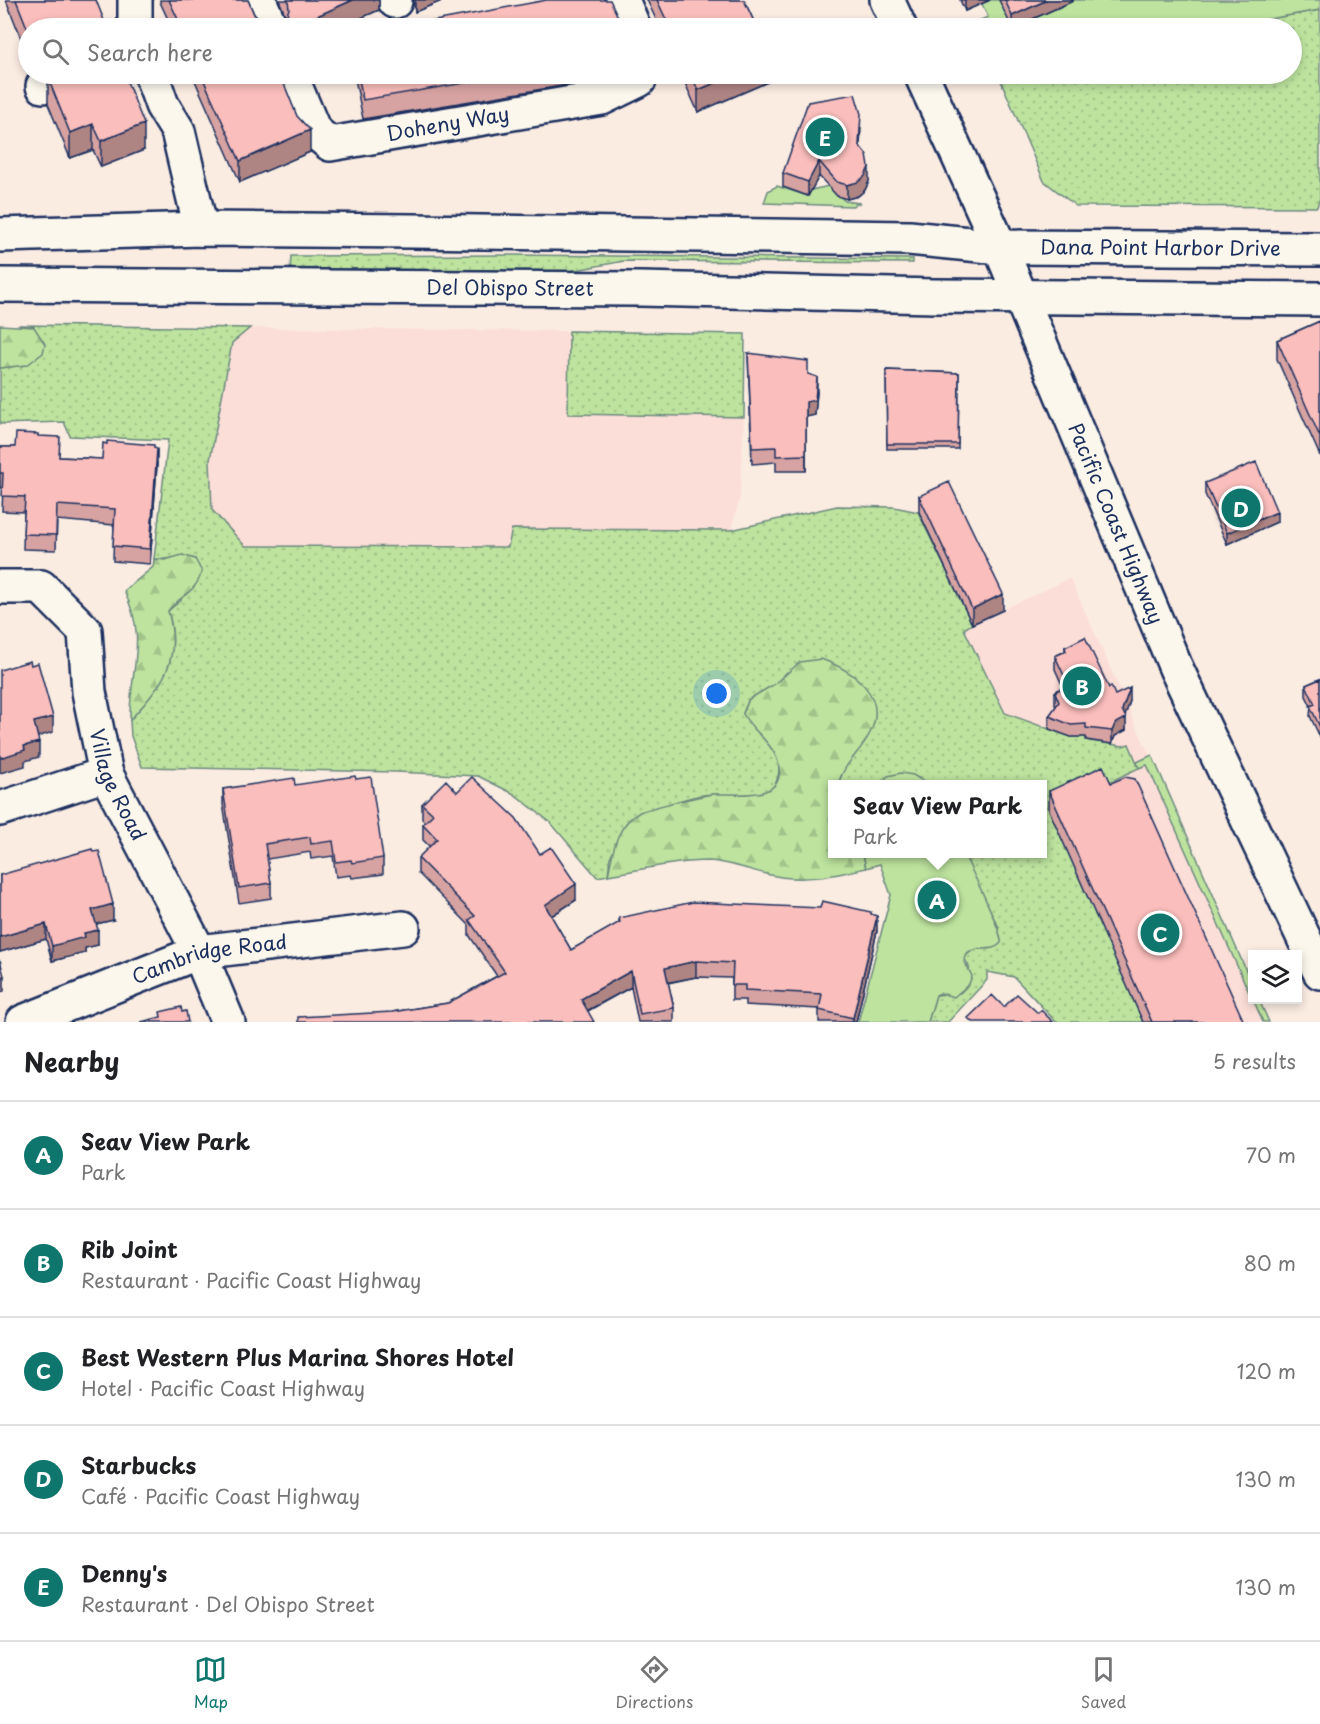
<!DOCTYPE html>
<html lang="en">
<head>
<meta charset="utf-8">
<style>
	:root { --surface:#fff; --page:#f6f6f6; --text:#202124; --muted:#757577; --line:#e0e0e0; --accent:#0f766e }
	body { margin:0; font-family:"Playpen Sans",sans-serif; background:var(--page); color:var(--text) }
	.controls { position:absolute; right:18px; bottom:18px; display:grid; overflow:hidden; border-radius:0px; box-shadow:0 3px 9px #0003 }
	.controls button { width:54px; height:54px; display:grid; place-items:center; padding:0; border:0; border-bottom:2px solid var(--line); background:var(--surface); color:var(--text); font:30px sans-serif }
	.you { position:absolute; left:717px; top:694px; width:21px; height:21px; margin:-15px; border:4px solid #fff; border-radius:50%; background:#1a73e8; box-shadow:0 0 0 9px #1a73e833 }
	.badge { display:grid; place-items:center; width:39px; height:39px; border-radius:50%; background:var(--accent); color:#fff; font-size:20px; font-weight:700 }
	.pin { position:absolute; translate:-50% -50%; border:3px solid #fff; box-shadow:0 2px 6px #0006 }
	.popup { position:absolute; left:828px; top:780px; width:219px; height:78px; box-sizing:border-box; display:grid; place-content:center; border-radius:0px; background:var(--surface); filter:drop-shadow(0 2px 4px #0005); font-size:20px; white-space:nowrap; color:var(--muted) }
	.popup b { font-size:22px; color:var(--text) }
	.popup::after { content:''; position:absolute; left:50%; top:100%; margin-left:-12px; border:12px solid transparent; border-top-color:var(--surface) }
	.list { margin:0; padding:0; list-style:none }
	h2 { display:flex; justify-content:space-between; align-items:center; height:78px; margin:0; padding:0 24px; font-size:26px }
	h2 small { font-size:20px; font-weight:400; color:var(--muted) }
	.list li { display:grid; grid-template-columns:39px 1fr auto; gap:18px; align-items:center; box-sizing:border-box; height:108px; padding:0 24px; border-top:2px solid var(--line) }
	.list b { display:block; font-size:22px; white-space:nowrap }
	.list p { margin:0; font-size:20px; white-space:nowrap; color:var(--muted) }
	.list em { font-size:20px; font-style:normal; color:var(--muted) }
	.icon { flex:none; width:33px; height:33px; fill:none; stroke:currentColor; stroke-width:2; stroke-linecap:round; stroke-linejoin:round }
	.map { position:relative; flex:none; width:1320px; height:1022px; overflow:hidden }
	.search { position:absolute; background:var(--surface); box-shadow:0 3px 9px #0003; left:18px; right:18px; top:18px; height:66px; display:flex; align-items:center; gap:15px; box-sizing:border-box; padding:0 21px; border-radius:33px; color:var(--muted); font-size:22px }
	.sheet { height:618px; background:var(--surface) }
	nav { display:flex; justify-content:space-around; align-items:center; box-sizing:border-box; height:84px; border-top:2px solid var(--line); background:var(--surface); font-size:16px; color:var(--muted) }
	nav a { display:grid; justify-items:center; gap:3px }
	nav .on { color:var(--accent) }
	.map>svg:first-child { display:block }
</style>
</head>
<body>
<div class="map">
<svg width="1320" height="1022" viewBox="0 0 1320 1022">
	<defs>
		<pattern id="grass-dots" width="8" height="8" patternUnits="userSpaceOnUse" patternTransform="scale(1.5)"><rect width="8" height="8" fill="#bde39e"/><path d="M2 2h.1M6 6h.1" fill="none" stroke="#a2c38a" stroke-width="1.8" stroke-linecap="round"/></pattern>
		<pattern id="forest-firs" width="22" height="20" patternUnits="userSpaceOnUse" patternTransform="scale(1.5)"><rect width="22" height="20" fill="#bde39e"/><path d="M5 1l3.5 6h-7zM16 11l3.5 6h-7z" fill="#a2c38a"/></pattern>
	</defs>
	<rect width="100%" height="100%" fill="#fbece2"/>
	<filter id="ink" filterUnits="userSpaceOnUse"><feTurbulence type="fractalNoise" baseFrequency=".0167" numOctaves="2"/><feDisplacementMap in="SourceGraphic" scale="12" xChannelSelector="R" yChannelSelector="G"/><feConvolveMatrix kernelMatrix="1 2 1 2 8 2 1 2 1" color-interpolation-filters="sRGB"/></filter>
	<g filter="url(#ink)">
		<path fill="#fbded7" d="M250 328 569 331V414L744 417 740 497 731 530 512 529 508 547 245 546 212 510 210 460 232 343Z
			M1070 578 1252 984V999L1259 1000 1269 1022H1143L1049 810 1139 768 1129 744 1124 746 1090 741 1088 737H1071L1005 713 964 628Z"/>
		<path fill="url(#grass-dots)" stroke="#6c897e" stroke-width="1.5" d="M1320 10V198L1317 207 1076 206 1044 181 998 74H1292V28H1218Z
			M512 255 913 259V263L624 261 554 274 290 271 291 256Z
			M19 325 250 328 232 343 210 460 212 510 245 546 508 547 512 529 731 530 837 506 894 507 918 512 972 624 964 629 1005 713 1071 737H1088L1090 741 1123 746 1129 744 1139 768 1103 785 1143 1022H1056L1014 977 987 972V980L948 1022H928L936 995 960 993 969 984V967L964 957 975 949H983L999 927 986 906 964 854H1042V784H928L919 778 883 780 879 784H838L847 762 860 748 787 672 775 684 749 699 743 713C752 731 770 740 777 758 781 768 779 785 768 791 754 799 732 795 717 794 695 793 663 807 640 812L610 857 608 875 597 877 550 822 514 794 478 776 396 772 142 767 131 736 130 720C161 686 183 659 168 611L181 600 195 559C180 554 169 561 154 559L168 440 70 436 64 422 0 424V368L27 365 34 327Z
			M569 331 745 334 744 417 568 414Z"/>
		<path fill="url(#forest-firs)" stroke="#6c897e" stroke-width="1.5" d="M0 325 34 327 45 344 43 353 27 365 0 368Z
			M182 555 195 559 202 572C194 595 181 594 168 611 182 661 163 684 130 720 129 669 149 641 124 591L153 567 154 559 165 560Z
			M821 659C852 670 889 695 870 733 861 752 844 763 838 784H832V854H863L866 868C832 876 801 883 766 874 747 869 728 862 708 861 675 861 641 870 608 875 613 853 615 825 640 812 646 809 707 794 715 794 736 793 785 802 779 766 775 744 753 732 743 714L749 699 775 684 800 662Z"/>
		<path fill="#bde39e" stroke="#6c897e" stroke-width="1.5" d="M980 0H1320V10L1218 28H976L973 23 988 17Z
			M777 186 808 196 811 190 829 186 845 201 860 203 852 206 764 203 768 191Z
			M1152 755 1252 984V999L1147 765 1139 768 1137 762Z
			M901 773 913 775 928 784H880L888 776Z
			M863 854H964C971 870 1003 931 1001 943 992 953 980 946 968 952L964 961 972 976 969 984 954 997 940 993 936 995 928 1022H858L891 895 880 864 866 868Z
			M1253 999 1259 1000 1269 1022H1263Z"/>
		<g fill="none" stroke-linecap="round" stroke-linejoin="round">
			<g stroke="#1b2f5e" stroke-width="38">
				<g id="minor">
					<path d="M259 0 271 28"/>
					<path d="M395 0V1"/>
					<path d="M622 0 634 28"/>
					<path d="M135 28V0"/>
					<path d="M151 74 162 105 178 131 201 229"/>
					<path id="s1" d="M290 74 314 131 330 144 602 98 639 80V74"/>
					<path d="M43 86 77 74"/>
					<path id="s2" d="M0 587H41L85 631 89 692 106 774 199 952 228 1022"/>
					<path d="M0 809 106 774"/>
					<path id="s3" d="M23 1022 199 952 403 928"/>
				</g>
			</g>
			<g stroke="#1b2f5e" stroke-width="38">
				<g id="major">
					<path id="s4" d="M0 235 201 229 412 231 909 238 1000 247 1320 249"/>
					<path id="s5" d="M0 285 640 289 935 296 1320 299"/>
				</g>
			</g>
			<g stroke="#1b2f5e" stroke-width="38">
				<g id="highway">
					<path d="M887 0 900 28"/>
					<path id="s6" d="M921 74 1000 247 1176 668 1320 972"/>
				</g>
			</g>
			<use href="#minor" stroke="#fbf7ec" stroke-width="33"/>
			<use href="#major" stroke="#fbf7ec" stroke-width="33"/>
			<use href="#highway" stroke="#fbf7ec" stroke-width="33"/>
		</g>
		<path fill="#d7a3a2" stroke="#1b2f5e" stroke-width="1.5" d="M6 0H96L28 28V56Z
			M160 0H248L254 14 260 21 269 25 279 23 286 17 279 0H379V10L338 28H172L160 2Z
			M413 0H444L415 12Z
			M647 0H744L757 28H660Z
			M960 0H990L965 11Z
			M999 0H1073V1L1012 28Z
			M192 74H280L310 152 240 182Z
			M354 74H610L596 80 363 119Z
			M681 74H770V81L698 112Z
			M48 78 144 150 101 167 93 150 70 158 48 104Z
			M861 128 860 146 869 181 865 190 858 196 847 199 837 196 819 176 808 196 783 187V173Z
			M1320 321V456L1277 359V340Z
			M748 353 808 374 817 392 815 415 806 417V471H776V462L752 464Z
			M886 370 959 373 958 449H887Z
			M38 436 60 457 102 459 154 448 157 464 150 564 113 561 114 525 57 520 56 550 23 549 24 512 2 511 3 488H0V447H15Z
			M1205 483 1277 522 1227 544 1205 494Z
			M919 496 1003 610 972 624 919 512Z
			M1065 647 1115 695 1130 701 1125 715 1126 730 1115 736 1112 744 1086 740V737H1071L1049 729V716L1056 707 1055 705V692L1063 687 1055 669V656L1065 651Z
			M1320 679V737L1310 716 1311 706 1306 696V685Z
			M1111 783 1244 1022H1143L1049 810V791Z
			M295 785 383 858V874L352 878 351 875 336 877 333 856 311 859 310 852 267 859 271 883V898L239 903 223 804V789Z
			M457 792 540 854 576 900 551 916 571 950 619 923V918L871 915 877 931 856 1022H819V1009L745 1005V1000H732V978L696 977 668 983 674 1008V1022H638L631 987 588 1011 392 1012 448 1003 497 976 469 935V925L418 873V858L430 847 423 840V824L425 822 422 819V804Z
			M0 875 113 920 96 924 98 945 85 948V953L52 961 46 939 0 952Z"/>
		<path fill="#af8584" stroke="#1b2f5e" stroke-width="1.5" d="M353 0H379V10L338 28H290Z
			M415 0H444L415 12Z
			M965 0H990L965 11Z
			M1047 0H1073V1L1012 28V16Z
			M596 74H610L596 80Z
			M737 74H770V81L698 112V90Z
			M93 124V150L70 158V133Z
			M144 124V150L101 167V141Z
			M310 130V152L240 182V161Z
			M819 161V176L808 196V182Z
			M869 167V181L865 190 858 196 847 199V185Z
			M817 377V392L815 415 806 417V471V402Z
			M157 449V464L150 564V549Z
			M1277 512V522L1227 544V533Z
			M1003 594V610L972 624V609Z
			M1130 688V701L1124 719 1126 718V730L1115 736 1112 744V731L1115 724 1122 710Z
			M53 717V732L34 738V722Z
			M39 742V757L25 761V766L0 773V758L24 746Z
			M576 884V900L545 920V905Z
			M113 904V920L92 925V910Z
			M877 916V931L856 1022H853V1018Z
			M46 924V939L0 952V937Z
			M98 930V945L85 948V953L52 961V946L84 933Z
			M696 961V977L665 983V968Z
			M631 971V987L581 1014V999Z
			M4 976V991L0 992V977Z"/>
		<path fill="#fabebc" stroke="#1b2f5e" stroke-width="1.5" d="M16 0H96L107 28H28V30Z
			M169 0H248L254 14 260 21 269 25 279 23 286 17 289 9 288 0H353L290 28H182Z
			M547 0H610L618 17 620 28H397Z
			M657 0H744L757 28H670Z
			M1005 0H1047L1012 16Z
			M60 74H124L144 124 101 141 93 124 70 133 48 78Z
			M201 74H280L297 116 310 130 240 161Z
			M358 74H519L363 100Z
			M691 74H737L698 90Z
			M855 94 861 114 859 145 867 155 869 167 865 176 858 182 847 185 837 182 819 161 808 182 783 173 808 102Z
			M1320 321V437L1277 340Z
			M748 353 808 361V374L817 377 815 400 806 402V455L776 456V447L752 448Z
			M886 370 959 373 958 444H887Z
			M16 433 38 434V436L60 437 59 457 102 459 103 443 107 444V441L154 445V448L157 449 150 549 113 546 115 509 57 505 56 535 23 534 25 497 2 496 3 473H0V447H15Z
			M1256 462 1277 512 1227 533 1205 483Z
			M949 482 1003 594 972 609 919 496Z
			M1085 637 1109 688 1111 686 1115 695 1130 688 1122 710 1126 718 1115 724 1112 731 1086 728V724L1071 725 1049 716 1059 702 1055 692 1068 684 1055 656 1066 651 1065 647Z
			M30 661 31 665 38 663 53 717 34 722 39 742 24 746 25 750 0 758V670Z
			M1320 679V727L1310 706 1315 704 1306 685Z
			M1103 766 1111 783 1125 777 1135 779 1244 1022H1152L1049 791Z
			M355 776 356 779 371 777 383 858 352 863 351 860 336 862 333 841 311 844 310 837 265 844 271 883 239 888 223 789 294 778 295 785Z
			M472 777 516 818 540 854 551 847 576 884 545 905 571 950 620 922 619 918 693 902 820 908 822 901 871 912V914L877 916 853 1018 819 1010 822 994 745 990V985H732L733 963 696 961 665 968 674 1008 640 1014 631 971 581 999 594 1022H298V1017L392 1012 448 1003 505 972 469 920 475 916 418 858 437 839 423 824 433 814 422 804 446 780 457 792Z
			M92 849 93 852 99 851 113 904 92 910 98 930 84 933 85 937 52 946 46 924 0 937V875Z
			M0 960 4 976 0 977Z
			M1017 994 1038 1013 1041 1010 1053 1022H972L968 1018 992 995 1004 1007Z
			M181 1007 182 1012 186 1011 188 1022H141L161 1017 160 1012Z"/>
	</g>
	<g text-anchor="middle" stroke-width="6" stroke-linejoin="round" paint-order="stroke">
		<g font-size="20" fill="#1b2f5e" stroke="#fbf7ec">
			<text dy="7" stroke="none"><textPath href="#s1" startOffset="202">Doheny Way</textPath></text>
			<text dy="7" stroke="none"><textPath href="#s4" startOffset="1161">Dana Point Harbor Drive</textPath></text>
			<text dy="7" stroke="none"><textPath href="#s5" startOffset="510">Del Obispo Street</textPath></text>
			<text dy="7" stroke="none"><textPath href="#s6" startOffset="490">Pacific Coast Highway</textPath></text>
			<text dy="7" stroke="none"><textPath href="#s2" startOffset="262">Village Road</textPath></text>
			<text dy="7" stroke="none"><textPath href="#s3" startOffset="198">Cambridge Road</textPath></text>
		</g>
	</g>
</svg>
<div class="controls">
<button><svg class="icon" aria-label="layers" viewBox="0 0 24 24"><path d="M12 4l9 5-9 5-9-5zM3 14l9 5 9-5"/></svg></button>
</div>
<div class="you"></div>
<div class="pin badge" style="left:937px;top:900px">A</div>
<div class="popup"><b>Seav View Park</b>Park</div>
<div class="pin badge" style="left:1082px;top:686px">B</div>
<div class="pin badge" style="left:1160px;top:933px">C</div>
<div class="pin badge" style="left:1241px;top:508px">D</div>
<div class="pin badge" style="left:825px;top:137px">E</div>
<div class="search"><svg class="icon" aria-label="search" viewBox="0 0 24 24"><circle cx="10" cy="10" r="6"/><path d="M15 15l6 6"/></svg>Search here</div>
</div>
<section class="sheet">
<h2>Nearby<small>5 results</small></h2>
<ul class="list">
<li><span class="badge">A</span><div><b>Seav View Park</b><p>Park</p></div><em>70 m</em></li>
<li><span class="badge">B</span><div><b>Rib Joint</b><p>Restaurant · Pacific Coast Highway</p></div><em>80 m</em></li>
<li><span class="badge">C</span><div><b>Best Western Plus Marina Shores Hotel</b><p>Hotel · Pacific Coast Highway</p></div><em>120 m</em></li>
<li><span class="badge">D</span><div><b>Starbucks</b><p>Café · Pacific Coast Highway</p></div><em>130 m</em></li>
<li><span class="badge">E</span><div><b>Denny's</b><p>Restaurant · Del Obispo Street</p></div><em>130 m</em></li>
</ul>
</section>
<nav>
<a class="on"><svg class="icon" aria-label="map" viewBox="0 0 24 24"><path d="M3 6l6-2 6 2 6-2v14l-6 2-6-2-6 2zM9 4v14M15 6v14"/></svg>Map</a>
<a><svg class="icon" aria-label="directions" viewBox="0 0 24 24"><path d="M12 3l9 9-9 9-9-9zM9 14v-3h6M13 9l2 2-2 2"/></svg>Directions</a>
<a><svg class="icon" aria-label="saved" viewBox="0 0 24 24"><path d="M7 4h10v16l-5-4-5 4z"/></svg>Saved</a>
</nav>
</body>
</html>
